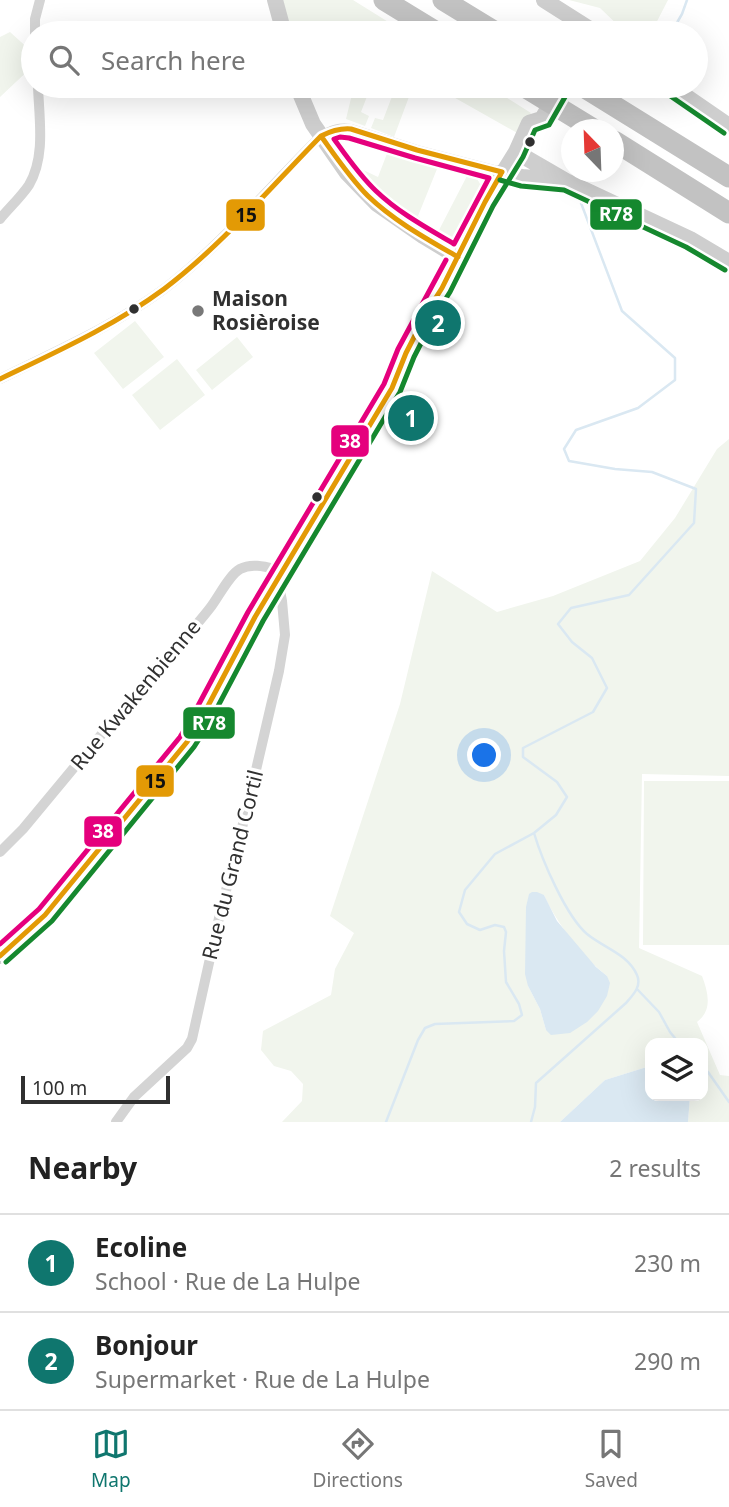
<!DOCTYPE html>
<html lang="en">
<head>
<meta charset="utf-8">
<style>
	:root { --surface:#fff; --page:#f2f2f2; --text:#222; --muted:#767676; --line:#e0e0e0; --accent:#0f766e }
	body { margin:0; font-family:"Noto Sans",sans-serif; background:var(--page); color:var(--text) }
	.controls { position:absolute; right:21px; bottom:21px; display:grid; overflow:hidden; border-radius:14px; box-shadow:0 7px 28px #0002 }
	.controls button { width:63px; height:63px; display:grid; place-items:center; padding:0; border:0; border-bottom:2px solid var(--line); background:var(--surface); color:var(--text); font:35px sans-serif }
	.compass { position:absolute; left:561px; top:119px; width:63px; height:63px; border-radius:50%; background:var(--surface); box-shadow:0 7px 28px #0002; rotate:337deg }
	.scale { position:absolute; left:21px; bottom:18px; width:149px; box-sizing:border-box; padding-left:7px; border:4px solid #303030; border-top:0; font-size:19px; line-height:24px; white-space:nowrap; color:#303030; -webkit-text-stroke:5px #fff; paint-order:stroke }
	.you { position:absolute; left:485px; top:756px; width:24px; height:24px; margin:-18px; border:5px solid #fff; border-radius:50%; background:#1a73e8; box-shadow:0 0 0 10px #1a73e833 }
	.badge { display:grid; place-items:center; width:46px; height:46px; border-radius:50%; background:var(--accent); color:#fff; font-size:23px; font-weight:700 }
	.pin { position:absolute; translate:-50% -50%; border:4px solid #fff; box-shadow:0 2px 7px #0006 }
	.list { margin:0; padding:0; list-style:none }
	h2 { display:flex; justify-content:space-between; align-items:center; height:91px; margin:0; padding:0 28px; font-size:30px }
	h2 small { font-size:23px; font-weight:400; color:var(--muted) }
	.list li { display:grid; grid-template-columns:46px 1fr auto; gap:21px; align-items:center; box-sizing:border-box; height:98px; padding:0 28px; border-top:2px solid var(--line) }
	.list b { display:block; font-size:26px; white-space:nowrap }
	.list p { margin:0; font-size:23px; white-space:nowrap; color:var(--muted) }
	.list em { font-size:23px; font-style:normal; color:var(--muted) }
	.icon { flex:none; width:38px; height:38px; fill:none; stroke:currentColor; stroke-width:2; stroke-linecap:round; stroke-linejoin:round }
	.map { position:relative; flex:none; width:729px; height:1122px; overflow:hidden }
	.search { position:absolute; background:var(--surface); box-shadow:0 7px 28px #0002; left:21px; right:21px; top:21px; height:77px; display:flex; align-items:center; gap:18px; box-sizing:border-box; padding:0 24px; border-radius:38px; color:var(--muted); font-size:26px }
	.sheet { height:287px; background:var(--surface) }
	nav { display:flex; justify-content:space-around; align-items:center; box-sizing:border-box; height:98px; border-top:2px solid var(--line); background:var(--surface); font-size:19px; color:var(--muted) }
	nav a { display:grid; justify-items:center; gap:4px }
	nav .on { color:var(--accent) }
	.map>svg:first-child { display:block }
</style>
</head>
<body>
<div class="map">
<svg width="729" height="1122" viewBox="0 0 729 1122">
	<rect width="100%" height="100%" fill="#fff"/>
	<path fill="#f1f5ed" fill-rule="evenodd" d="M279 0H353L406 33H288Z
		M569 0H668L651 33H626L600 8Z
		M10 32 31 51 33 66 0 97V37Z
		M354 86H371L361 112 369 116 365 126 346 119Z
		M396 86H413L394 137 371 128 375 118 383 120Z
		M434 86H488L531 113 519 134Z
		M388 151 439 164 418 216 422 220 419 226 387 203 356 172 359 168 378 177Z
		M468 174C478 177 482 184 482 195 478 204 464 236 457 240 451 244 446 242 441 239L438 232Z
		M135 321 164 357 123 389 94 353Z
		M237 337 253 357 212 390 196 370Z
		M177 359 205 395 160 430 132 395Z
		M729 439V776L642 774 639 948 702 976C708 992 713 1010 697 1022L720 1075 729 1076V1122H688L690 1096H703V1043H650V1066L605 1080 560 1122H282L302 1101 303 1084 291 1071 274 1066 261 1050 263 1031 331 995 335 969 354 933 330 916 400 704 432 571 497 612 553 596 640 561 675 518 717 449ZM544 895C557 924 582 956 607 976L546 1030 540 1009 528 986Z
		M644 781H729V945H643Z"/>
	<path fill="#dae8f2" d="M532 892H537L544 895 557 921 596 967 607 976 610 983 607 996 598 1011 587 1022 570 1033 551 1035 546 1030 540 1009 528 986 525 974 526 907 529 894Z
		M650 1066V1096H690L688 1122H560L605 1080Z"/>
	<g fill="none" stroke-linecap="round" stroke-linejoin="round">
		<path stroke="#dae8f2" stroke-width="2.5" d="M671 33 682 14 687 0
			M631 91 636 86
			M582 180 588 172
			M637 989 659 1012 670 1032 679 1043
			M703 1068 708 1072 729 1102
			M386 1122 418 1040 425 1028 435 1024 514 1021 522 1015 519 1004 506 982 504 951 506 932 504 927 495 925 480 930 467 924 459 912 465 890 495 854 534 833 556 815 567 797 557 782 523 757V748L593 712 607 688 592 658 572 642 558 624 571 608 629 595 694 523 696 489 652 472 615 469 569 461 564 449 576 430 638 408 675 380V358L622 311 581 203
			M531 1122 535 1107 536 1083 626 1003C633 995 642 986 637 975 628 954 604 948 587 934 566 916 542 860 534 833"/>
		<path stroke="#d4d4d4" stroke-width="10" d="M35 33V19L40 0
			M0 219C9 208 21 197 29 185 46 156 39 118 38 86
			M0 379C56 351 114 326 164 289 222 245 269 187 321 136 332 130 339 127 351 129L417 150 502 172
			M0 852 23 829 155 670C174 650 193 630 210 608 218 598 229 575 240 569 253 562 269 568 283 571
			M116 1122 134 1097 187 1048 192 1039 219 918 249 800 279 671 285 635 282 601 278 580"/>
		<path stroke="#cecece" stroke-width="16" d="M275 0 284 33
			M544 0 596 33
			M297 86 313 124 347 173 377 204 423 236 458 257
			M671 86 729 126
			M516 152 566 181 690 239 729 262
			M502 172 522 177 558 180
			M0 956 45 915 187 742 200 721 255 617 326 500 392 388 406 353 428 310 442 288 485 202 516 152 529 123 542 119 561 86"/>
		<path stroke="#c2c2c2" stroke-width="21" d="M384 0 438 33
			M443 0 497 33
			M523 86 595 130
			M582 86 729 177
			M614 141 729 213"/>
		<g stroke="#fff" stroke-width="10">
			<path id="bus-1" d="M321 136C336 157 350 178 368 196 394 221 427 239 458 257
				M0 379C56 352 114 326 164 289 222 245 270 188 321 136 331 131 340 128 351 129L417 150 502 172
				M0 956 45 915 187 742 200 721 255 617 392 388 406 353 428 310 442 288 485 202 502 172"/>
		</g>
		<g stroke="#fff" stroke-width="10">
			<path id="bus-2" d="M666 93 724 133
				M500 180 521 186 564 190 686 247 725 270
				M6 962 52 921 194 747 208 725 263 621 400 392 414 357 436 314 450 292 493 206 523 157 535 130 549 125 569 90"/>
		</g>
		<g stroke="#fff" stroke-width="10">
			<path id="bus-3" d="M340 137 349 138 415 158 489 178 454 244C427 228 399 213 376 191 360 176 347 157 334 139Z
				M0 944 39 909 180 737 192 717 248 612 384 384 398 349 446 260"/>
		</g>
		<use href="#bus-1" stroke="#e39a05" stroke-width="5"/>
		<use href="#bus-2" stroke="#15882e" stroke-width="5"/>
		<use href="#bus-3" stroke="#e5007d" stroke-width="5"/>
	</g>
	<g fill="#303030" stroke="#fff" stroke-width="2.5">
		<circle cx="530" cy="142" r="6"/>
		<circle cx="134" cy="309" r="6"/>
		<circle cx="317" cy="497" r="6"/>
	</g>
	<circle fill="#787878" stroke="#fff" stroke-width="2.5" cx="198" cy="311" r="7"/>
	<g text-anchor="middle" stroke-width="7" stroke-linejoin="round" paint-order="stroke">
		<g font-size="21" font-weight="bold" fill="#303030" stroke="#fff" text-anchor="start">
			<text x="212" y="306">Maison<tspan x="212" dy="24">Rosièroise</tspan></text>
		</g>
		<g font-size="21" fill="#303030" stroke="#fff">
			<text transform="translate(136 695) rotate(-50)" y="7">Rue Kwakenbienne</text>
			<text transform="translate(233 865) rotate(-76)" y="7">Rue du Grand Cortil</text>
		</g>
	</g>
	<g stroke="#fff" stroke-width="2.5">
		<rect x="589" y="198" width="54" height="33" rx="7" fill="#15882e"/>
		<rect x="225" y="198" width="41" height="34" rx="7" fill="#e39a05"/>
		<rect x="330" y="424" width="40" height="34" rx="7" fill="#e5007d"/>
		<rect x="182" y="706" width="54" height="34" rx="7" fill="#15882e"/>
		<rect x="135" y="764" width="40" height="34" rx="7" fill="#e39a05"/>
		<rect x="83" y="815" width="40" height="33" rx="7" fill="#e5007d"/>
	</g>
	<g font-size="19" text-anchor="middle" font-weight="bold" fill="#fff">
		<text x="616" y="221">R78</text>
		<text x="350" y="448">38</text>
		<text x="209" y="730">R78</text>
		<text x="103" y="838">38</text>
	</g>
	<g font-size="19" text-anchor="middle" font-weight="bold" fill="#111">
		<text x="246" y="222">15</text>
		<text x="155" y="788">15</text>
	</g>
</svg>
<div class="controls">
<button><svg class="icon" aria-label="layers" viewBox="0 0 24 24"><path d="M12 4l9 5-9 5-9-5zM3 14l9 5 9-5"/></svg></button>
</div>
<svg class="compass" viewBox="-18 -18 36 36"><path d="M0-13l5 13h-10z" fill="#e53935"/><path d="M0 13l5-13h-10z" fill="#767676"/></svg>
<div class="scale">100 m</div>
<div class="you"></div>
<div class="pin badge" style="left:411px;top:418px">1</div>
<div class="pin badge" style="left:438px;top:323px">2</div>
<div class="search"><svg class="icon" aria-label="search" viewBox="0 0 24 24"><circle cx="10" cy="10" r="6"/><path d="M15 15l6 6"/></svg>Search here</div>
</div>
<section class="sheet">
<h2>Nearby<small>2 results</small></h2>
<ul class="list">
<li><span class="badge">1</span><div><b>Ecoline</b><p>School · Rue de La Hulpe</p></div><em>230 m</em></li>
<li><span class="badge">2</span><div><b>Bonjour</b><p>Supermarket · Rue de La Hulpe</p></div><em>290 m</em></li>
</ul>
</section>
<nav>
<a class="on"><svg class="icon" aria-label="map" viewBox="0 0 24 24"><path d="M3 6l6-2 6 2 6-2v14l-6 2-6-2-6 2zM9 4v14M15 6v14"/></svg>Map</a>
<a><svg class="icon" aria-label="directions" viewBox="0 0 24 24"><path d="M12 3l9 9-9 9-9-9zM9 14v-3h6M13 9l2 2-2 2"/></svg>Directions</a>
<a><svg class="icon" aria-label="saved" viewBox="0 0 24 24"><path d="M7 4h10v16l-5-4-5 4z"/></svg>Saved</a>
</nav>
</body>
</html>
